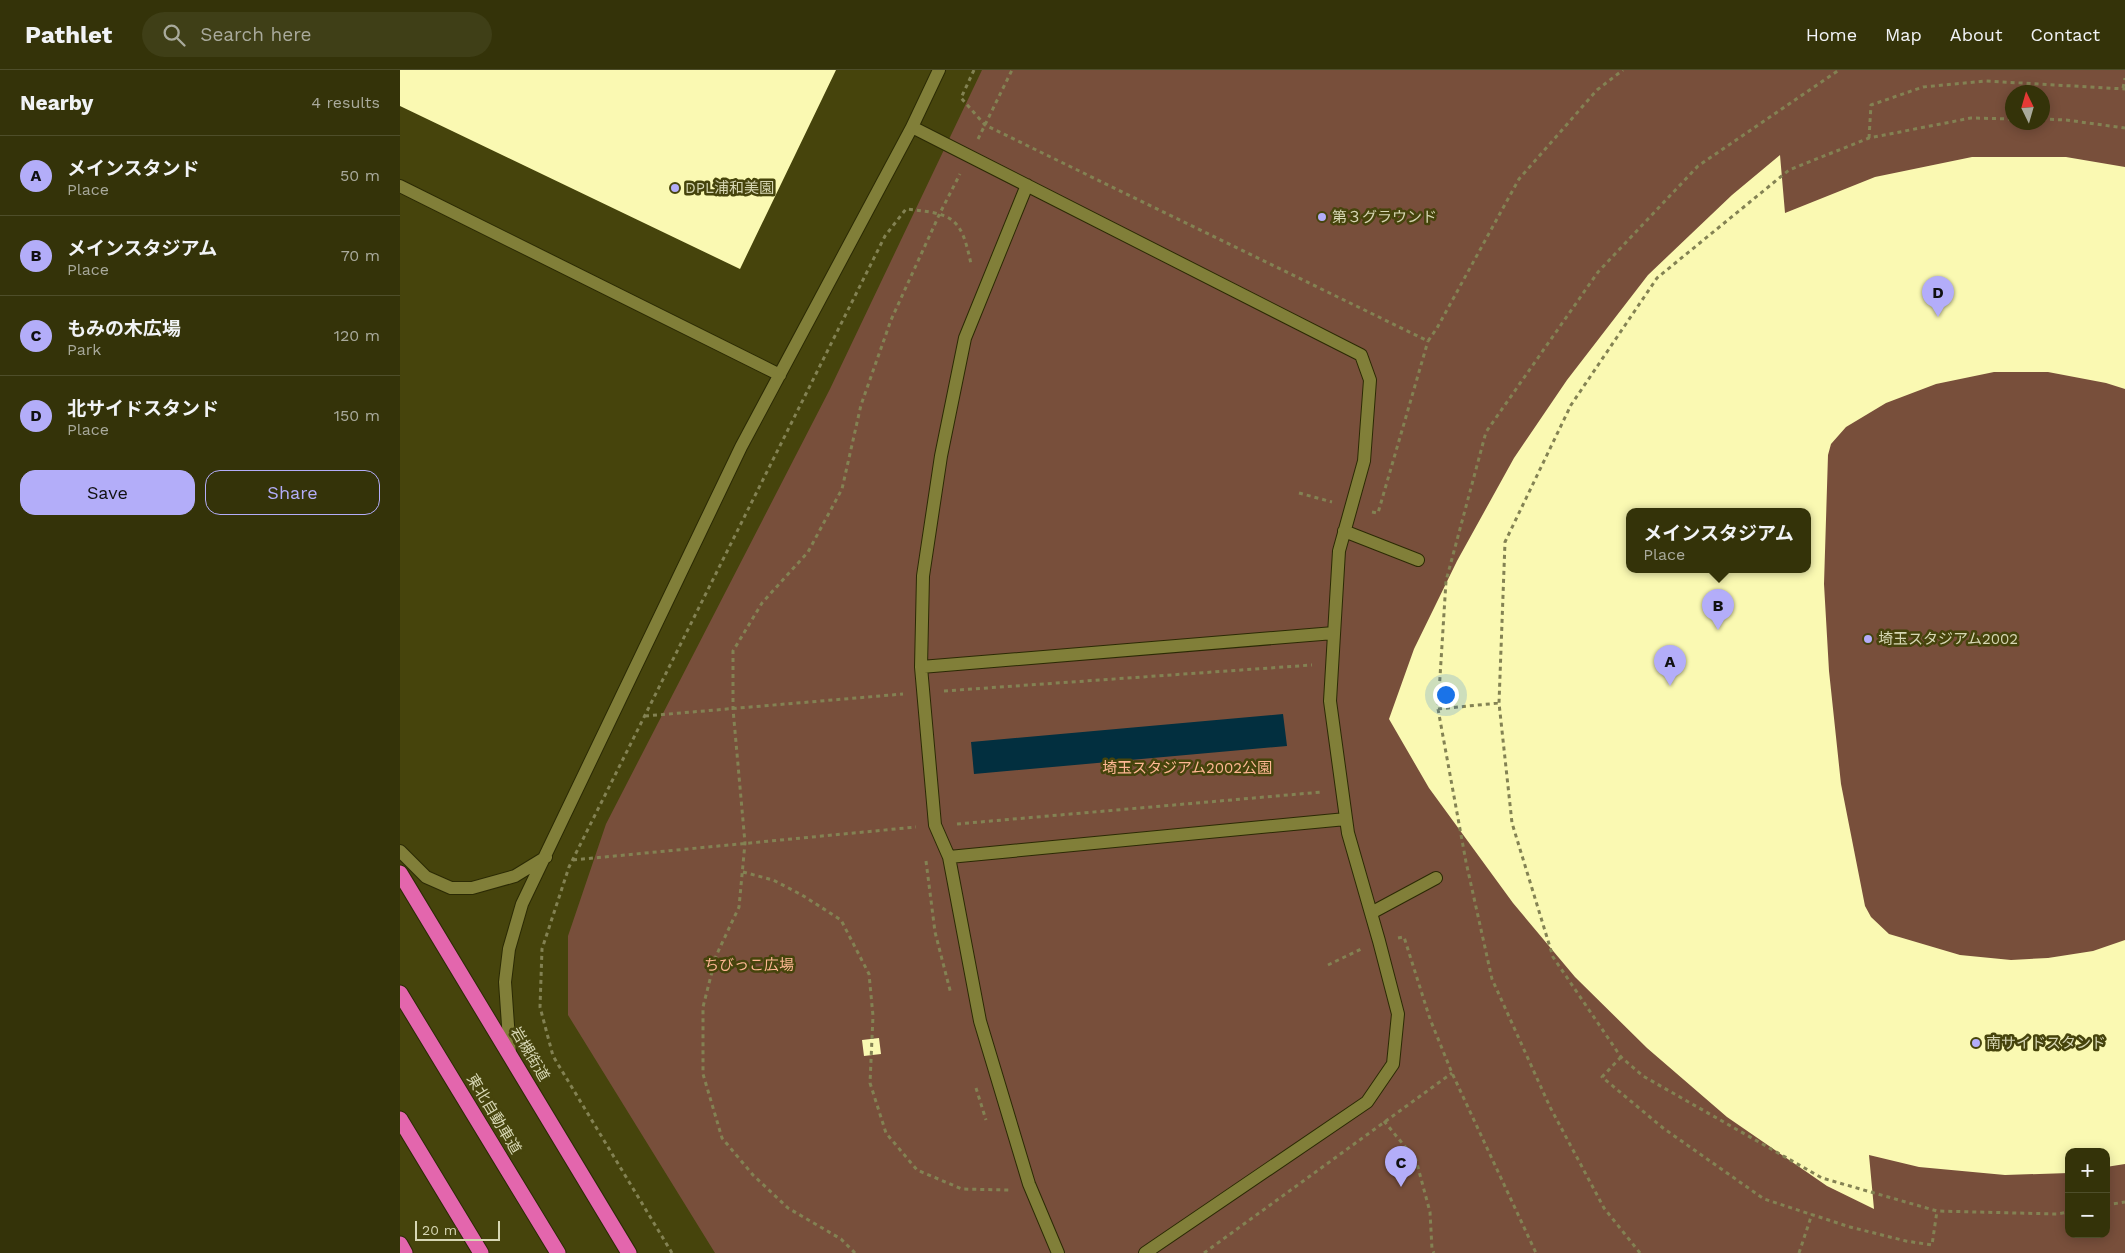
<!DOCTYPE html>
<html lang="en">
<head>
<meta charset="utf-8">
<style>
	:root { --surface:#343309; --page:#3f3f17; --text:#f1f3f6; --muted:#a9aa9c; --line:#4e4e2a; --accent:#b3adf9 }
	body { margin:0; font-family:"Work Sans","Noto Sans JP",sans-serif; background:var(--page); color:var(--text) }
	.controls { position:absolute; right:15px; bottom:15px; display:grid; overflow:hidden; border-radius:10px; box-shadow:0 2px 12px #0003 }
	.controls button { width:45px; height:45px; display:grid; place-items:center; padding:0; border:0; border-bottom:1px solid var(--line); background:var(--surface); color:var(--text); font:25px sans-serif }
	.compass { position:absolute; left:1605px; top:15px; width:45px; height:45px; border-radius:50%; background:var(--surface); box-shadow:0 2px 12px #0003; rotate:355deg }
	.scale { position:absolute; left:15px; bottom:12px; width:85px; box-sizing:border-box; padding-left:5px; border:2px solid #d7d7b4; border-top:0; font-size:14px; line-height:18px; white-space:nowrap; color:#d7d7b4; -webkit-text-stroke:4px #46440c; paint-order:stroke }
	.you { position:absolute; left:1045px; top:624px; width:18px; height:18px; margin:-12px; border:4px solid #fff; border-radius:50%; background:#1a73e8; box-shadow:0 0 0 8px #1a73e833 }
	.badge { display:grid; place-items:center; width:32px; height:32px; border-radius:50%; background:var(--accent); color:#111; font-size:16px; font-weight:700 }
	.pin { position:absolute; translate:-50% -41px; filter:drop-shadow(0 1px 2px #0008) }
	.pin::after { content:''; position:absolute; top:26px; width:18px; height:15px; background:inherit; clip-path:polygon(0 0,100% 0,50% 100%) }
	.popup { position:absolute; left:1226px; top:438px; width:185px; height:65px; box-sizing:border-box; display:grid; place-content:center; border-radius:10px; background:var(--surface); filter:drop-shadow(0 1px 4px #0005); font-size:16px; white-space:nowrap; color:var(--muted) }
	.popup b { font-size:19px; color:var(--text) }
	.popup::after { content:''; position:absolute; left:50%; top:100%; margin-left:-10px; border:10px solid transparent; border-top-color:var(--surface) }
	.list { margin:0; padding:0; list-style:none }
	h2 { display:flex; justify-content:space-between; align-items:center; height:65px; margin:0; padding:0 20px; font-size:21px }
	h2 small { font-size:16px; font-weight:400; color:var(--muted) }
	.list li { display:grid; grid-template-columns:32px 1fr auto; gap:15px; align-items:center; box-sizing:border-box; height:80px; padding:0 20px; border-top:1px solid var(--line) }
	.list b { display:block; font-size:19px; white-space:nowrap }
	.list p { margin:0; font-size:16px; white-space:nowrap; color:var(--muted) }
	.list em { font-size:16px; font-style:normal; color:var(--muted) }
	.actions { display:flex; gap:10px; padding:15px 20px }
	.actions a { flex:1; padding:11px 0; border:1px solid var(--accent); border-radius:15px; text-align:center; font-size:18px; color:var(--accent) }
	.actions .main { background:var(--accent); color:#111 }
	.icon { flex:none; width:28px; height:28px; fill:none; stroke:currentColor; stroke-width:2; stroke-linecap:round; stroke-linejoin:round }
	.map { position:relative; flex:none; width:1725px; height:1183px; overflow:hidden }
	header { display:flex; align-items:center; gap:30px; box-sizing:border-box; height:70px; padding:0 25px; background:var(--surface); border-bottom:1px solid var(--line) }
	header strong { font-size:24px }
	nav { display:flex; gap:28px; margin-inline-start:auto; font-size:18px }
	.search { width:350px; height:45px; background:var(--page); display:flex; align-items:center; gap:12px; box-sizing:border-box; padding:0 18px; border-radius:28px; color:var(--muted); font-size:19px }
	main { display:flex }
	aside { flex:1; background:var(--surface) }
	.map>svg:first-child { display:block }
</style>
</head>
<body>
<header>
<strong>Pathlet</strong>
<div class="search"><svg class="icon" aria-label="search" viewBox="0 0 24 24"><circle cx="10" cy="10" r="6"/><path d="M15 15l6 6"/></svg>Search here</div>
<nav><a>Home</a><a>Map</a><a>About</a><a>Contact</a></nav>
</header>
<main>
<aside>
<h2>Nearby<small>4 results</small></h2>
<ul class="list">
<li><span class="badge">A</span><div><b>メインスタンド</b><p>Place</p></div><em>50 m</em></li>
<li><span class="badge">B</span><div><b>メインスタジアム</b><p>Place</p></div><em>70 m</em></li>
<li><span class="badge">C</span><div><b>もみの木広場</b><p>Park</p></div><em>120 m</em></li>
<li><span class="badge">D</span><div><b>北サイドスタンド</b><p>Place</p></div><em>150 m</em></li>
</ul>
<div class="actions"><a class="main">Save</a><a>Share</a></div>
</aside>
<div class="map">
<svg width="1725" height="1183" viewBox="0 0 1725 1183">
	<rect width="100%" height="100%" fill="#46440c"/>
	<path fill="#784f3b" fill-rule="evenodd" d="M582 0H1725V1183H315L168 945V866L206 754 430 319ZM1612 22H1642V52H1612ZM1229 441H1407V499H1229ZM1669 1082H1706V1164H1669Z"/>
	<path fill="#022f3f" d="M883 644 887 676 574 704 571 672Z"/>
	<path fill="#faf9b2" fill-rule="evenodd" d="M0 0H436L340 199 0 36Z
		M1380 85 1385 143 1475 107 1572 87H1666L1725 97V319L1706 313 1648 302H1594L1536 314 1486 333 1446 357 1431 374 1428 385 1424 514 1429 601 1441 714 1465 836 1471 847 1489 864 1560 885 1611 890 1648 888 1693 881 1725 870V1094L1706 1097V1082H1669V1103L1605 1105 1519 1097 1469 1085 1474 1139 1427 1116 1327 1047 1247 978 1175 907 1113 833 1029 718 989 649 1014 579 1057 491 1114 388 1167 310 1248 205 1332 125ZM1229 441H1407V499H1229Z
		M479 968 481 984 464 986 462 970Z"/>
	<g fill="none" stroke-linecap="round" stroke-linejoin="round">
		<g stroke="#2b2a04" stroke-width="14">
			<path id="minor" d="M512 57 961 285 970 310 964 391 939 481 930 631 948 763 979 871 998 944 993 994 967 1032 745 1183
				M627 115 565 268 541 386 523 506 521 597 535 755 549 787 580 951 629 1114 658 1183
				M0 116 380 305
				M944 461 1018 490
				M521 597 934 563
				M0 781 26 807 51 818H72L115 806 146 787
				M549 787 946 749
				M971 843 1036 808
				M110 984 105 912 109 879 122 834 341 377 512 57 539 0"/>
		</g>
		<g stroke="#2b2a04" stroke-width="17">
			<path id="highway" d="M0 803 229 1183
				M0 923 158 1183
				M0 1049 81 1183
				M0 1174 5 1183"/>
		</g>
		<path stroke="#838253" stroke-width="3" stroke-dasharray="4 4" stroke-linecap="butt" d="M574 0 561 28 585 55 1028 271 1037 258 1119 109 1197 20 1223 0
			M1723 18 1725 8
			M1612 49 1571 48 1469 68 1389 100 1257 208 1171 335 1105 472 1099 633 1112 753 1153 887 1221 987 1243 1006 1422 1108 1537 1141 1657 1144 1669 1142
			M1642 49 1666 50 1725 58
			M1469 68 1471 35 1523 17 1586 11 1725 19
			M578 69 612 0
			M899 423 932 432
			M972 442 978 443 1028 271
			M544 621 912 595
			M1038 639 1099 633
			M245 646 503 624
			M557 754 922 722
			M173 790 516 757
			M526 791 535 862 551 924
			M343 802 373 810 402 825 441 850 469 904 473 946 470 1013 486 1063 517 1100 562 1119 610 1120
			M998 868 1004 867 1030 949 1052 1003 1136 1183
			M928 895 961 879
			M1221 987 1202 1007 1263 1058 1364 1129 1450 1157 1506 1171 1532 1175 1537 1141
			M576 1018 586 1050
			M984 1051 1016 1090 1030 1142 1032 1179 1034 1183
			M1706 1135 1725 1132
			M272 1183 153 986 140 937 142 879 169 797 485 166 506 139C553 144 561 146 571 194
			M455 1183 441 1169 388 1138 353 1105 322 1068 303 1004V937L316 886 339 837 345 773 333 639V581L362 533 408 482 442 419 461 335 491 250 540 143 560 104
			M804 1183 1052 1003
			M1240 1183 1204 1138 1150 1037 1092 909 1066 792 1038 639 1046 511 1086 362 1198 202 1298 96 1439 0
			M1399 1183 1412 1144"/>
		<use href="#minor" stroke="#817f39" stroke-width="12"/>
		<use href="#highway" stroke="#e366ad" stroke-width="15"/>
	</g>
	<g fill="#b3adf9" stroke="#46440c" stroke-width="2">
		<circle cx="275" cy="118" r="5"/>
		<circle cx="922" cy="147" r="5"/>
		<circle cx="1468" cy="569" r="5"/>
		<circle cx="1576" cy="973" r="5"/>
	</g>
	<g text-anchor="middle" stroke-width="5" stroke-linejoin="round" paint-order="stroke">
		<g font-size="15" fill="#d7d7b4" stroke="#46440c" text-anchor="start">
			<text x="285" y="123">DPL浦和美園</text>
			<text x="932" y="152">第３グラウンド</text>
			<text x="1478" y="574">埼玉スタジアム2002</text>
			<text x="1586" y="978">南サイドスタンド</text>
		</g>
		<g font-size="15" fill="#feb793" stroke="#46440c">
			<text x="787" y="703">埼玉スタジアム2002公園</text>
			<text x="349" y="900">ちびっこ広場</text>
		</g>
		<g font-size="15" fill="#d7d7b4" stroke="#46440c">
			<text transform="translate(130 984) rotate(59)" y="5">岩槻街道</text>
			<text transform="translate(94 1044) rotate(59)" y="5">東北自動車道</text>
		</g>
	</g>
</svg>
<div class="controls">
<button>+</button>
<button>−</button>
</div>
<svg class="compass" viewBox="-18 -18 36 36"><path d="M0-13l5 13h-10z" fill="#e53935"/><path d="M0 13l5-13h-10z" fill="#a9aa9c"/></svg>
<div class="scale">20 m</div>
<div class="you"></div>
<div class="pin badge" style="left:1270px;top:616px">A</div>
<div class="pin badge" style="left:1318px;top:560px">B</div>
<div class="popup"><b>メインスタジアム</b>Place</div>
<div class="pin badge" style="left:1001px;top:1117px">C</div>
<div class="pin badge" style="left:1538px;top:247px">D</div>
</div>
</main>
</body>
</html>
